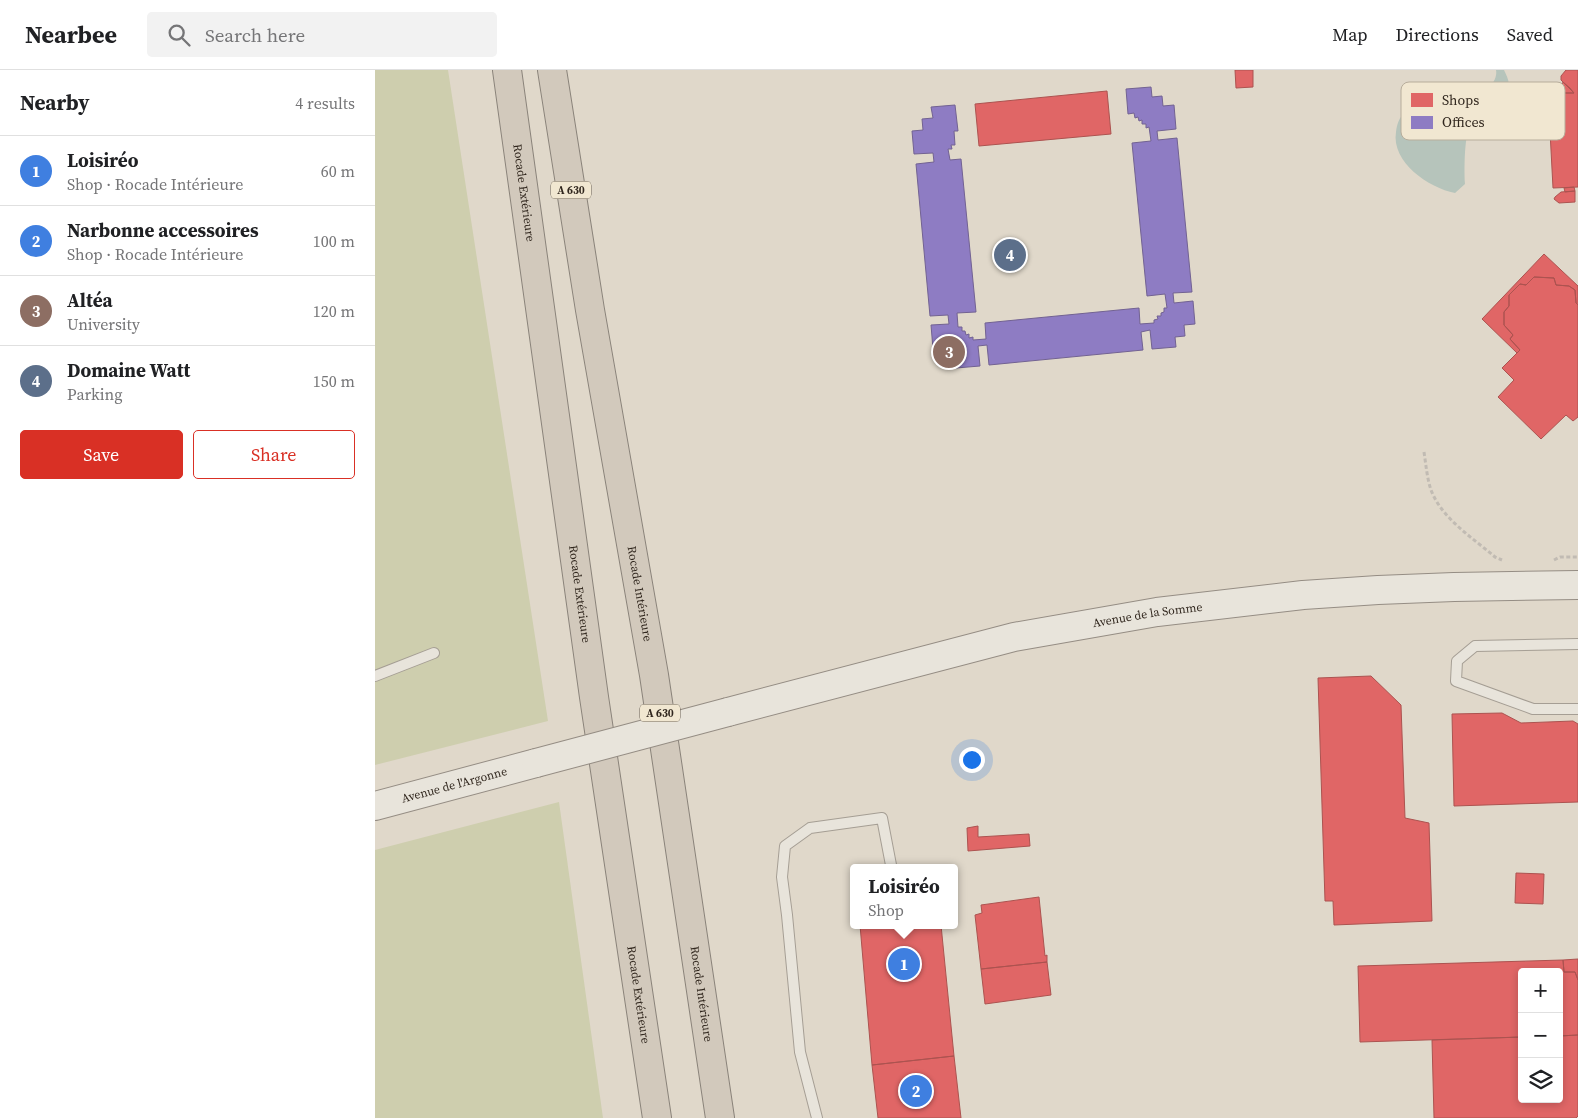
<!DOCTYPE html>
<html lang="en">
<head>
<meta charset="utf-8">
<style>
	:root { --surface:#fff; --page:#f2f2f2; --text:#202124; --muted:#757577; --line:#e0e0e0; --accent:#d93025 }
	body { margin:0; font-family:"Source Serif 4",serif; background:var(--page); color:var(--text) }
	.controls { position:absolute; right:15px; bottom:15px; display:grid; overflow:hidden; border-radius:5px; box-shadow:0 2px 8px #0003 }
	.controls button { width:45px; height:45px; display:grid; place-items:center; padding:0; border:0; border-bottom:1px solid var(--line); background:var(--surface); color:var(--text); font:25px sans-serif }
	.you { position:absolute; left:596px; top:689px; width:18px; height:18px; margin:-12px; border:4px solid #fff; border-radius:50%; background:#1a73e8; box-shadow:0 0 0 8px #1a73e833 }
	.badge { display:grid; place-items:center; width:32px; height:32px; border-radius:50%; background:var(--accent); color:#fff; font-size:16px; font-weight:700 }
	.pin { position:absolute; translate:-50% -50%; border:2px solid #fff; box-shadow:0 1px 5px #0006 }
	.popup { position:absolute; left:475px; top:794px; width:108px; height:65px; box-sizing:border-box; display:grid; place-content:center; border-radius:5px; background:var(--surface); filter:drop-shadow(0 1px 4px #0005); font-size:16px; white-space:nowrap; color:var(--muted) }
	.popup b { font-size:19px; color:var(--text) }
	.popup::after { content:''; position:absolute; left:50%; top:100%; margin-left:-10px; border:10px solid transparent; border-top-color:var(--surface) }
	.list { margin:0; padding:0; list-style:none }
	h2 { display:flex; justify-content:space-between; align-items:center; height:65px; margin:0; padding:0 20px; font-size:21px }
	h2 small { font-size:16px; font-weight:400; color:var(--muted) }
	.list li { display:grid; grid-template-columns:32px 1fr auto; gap:15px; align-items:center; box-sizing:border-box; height:70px; padding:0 20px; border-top:1px solid var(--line) }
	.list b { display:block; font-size:19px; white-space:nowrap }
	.list p { margin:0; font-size:16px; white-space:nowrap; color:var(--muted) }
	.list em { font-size:16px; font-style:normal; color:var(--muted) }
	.actions { display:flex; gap:10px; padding:15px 20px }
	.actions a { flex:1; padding:11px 0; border:1px solid var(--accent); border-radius:5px; text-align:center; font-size:18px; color:var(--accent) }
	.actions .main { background:var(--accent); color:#fff }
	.icon { flex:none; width:28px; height:28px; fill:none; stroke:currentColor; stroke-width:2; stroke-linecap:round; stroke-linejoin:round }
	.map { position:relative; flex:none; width:1203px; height:1048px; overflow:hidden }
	header { display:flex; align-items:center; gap:30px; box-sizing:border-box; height:70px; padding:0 25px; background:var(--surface); border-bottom:1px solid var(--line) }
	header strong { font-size:24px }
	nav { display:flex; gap:28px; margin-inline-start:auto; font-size:18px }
	.search { width:350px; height:45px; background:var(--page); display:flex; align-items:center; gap:12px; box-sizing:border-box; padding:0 18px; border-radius:5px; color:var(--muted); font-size:19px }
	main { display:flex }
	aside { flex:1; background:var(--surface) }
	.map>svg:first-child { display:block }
</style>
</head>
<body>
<header>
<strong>Nearbee</strong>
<div class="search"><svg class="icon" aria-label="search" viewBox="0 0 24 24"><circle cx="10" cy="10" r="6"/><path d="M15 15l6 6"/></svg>Search here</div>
<nav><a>Map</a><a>Directions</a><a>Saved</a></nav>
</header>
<main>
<aside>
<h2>Nearby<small>4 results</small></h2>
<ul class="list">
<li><span class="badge" style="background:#3f7fe0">1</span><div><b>Loisiréo</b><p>Shop · Rocade Intérieure</p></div><em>60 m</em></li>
<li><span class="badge" style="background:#3f7fe0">2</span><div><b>Narbonne accessoires</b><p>Shop · Rocade Intérieure</p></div><em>100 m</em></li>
<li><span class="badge" style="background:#8d6e63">3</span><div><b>Altéa</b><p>University</p></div><em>120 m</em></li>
<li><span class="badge" style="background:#5c6f8a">4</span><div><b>Domaine Watt</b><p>Parking</p></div><em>150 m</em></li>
</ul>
<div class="actions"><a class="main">Save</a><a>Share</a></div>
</aside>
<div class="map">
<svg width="1203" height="1048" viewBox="0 0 1203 1048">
	<rect width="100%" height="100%" fill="#e0d8ca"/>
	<path fill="#ceceae" d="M0 0H73L173 651 0 695Z
		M184 732 228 1048H0V780Z"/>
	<path fill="#b6c4bb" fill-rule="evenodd" d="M1121 0H1129C1134 10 1137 18 1129 28 1120 32 1109 33 1101 41 1089 53 1089 97 1090 114L1080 123C1054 118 1016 92 1021 62 1022 54 1024 48 1030 42 1040 33 1053 23 1067 22 1083 21 1106 32 1117 14 1120 10 1122 5 1121 0ZM1065 36 1075 39 1081 46 1079 57C1070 66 1058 63 1054 51L1057 41Z"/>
	<path fill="#e06666" stroke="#ac5350" d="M860 0H878V17L861 18Z
		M1191 0H1203V117L1178 118 1173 23H1199L1186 10V6Z
		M1188 12 1195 18 1199 23H1183Z
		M732 21 736 64 604 76 600 34Z
		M1199 117 1200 121 1190 122 1189 118Z
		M1200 121V132L1184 133 1179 129 1180 127 1186 122Z
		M1169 184 1203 216V235L1201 233 1200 220 1194 216 1181 215 1179 208 1159 207 1151 215 1145 214 1134 225V236L1129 242V255L1138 265 1135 269 1145 280 1142 283 1107 249Z
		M1159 207 1179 208 1181 215 1194 216 1200 220 1201 233 1203 235V347L1198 351 1191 345 1166 369 1123 327 1139 310 1127 298 1145 280 1135 269 1138 265 1129 255V242L1134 236V225L1145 214 1151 215Z
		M996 606 1026 635 1030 748 1054 753 1057 851 959 855 958 831H950L943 608Z
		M1127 643 1146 653 1198 651 1203 654V732L1079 736 1077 644Z
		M603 756V767L654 764 655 776 593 781 592 758Z
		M1141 803 1169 804 1168 834 1140 833Z
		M664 827 670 886 672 885V892L606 899 600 845 607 843 606 835Z
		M485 855H566L579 986 497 995Z
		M1203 889V910L1200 902H1189L1188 890Z
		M1188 890 1189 902H1200L1203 910V965L1184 966V902H1147V967L985 972 983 896Z
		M672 892 676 925 610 934 606 899Z
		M1203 965V1046L1201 1048H1059L1057 970 1147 967V1029H1184V966Z
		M579 986 586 1048H503L497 995Z"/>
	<path fill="#8e7cc3" stroke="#726292" d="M776 17 777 27 787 26 788 36 799 35 801 59 782 61 783 70 802 68 817 222 798 223 799 233 818 231 820 254 809 255 810 266 800 267 801 277 777 279 775 260 766 262 768 280 614 295 612 275 603 276 605 296 581 298 580 286 570 287 569 278 558 279 556 255 574 254 573 245 555 246 541 94 559 92 558 83 539 84 537 61 548 60 547 49 558 48 556 37 580 35 583 61H579L580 75H576L577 79H573L575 90 586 89 601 242 582 243 583 257H587V261H590L591 265 594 264V268L598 267V270L611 269 610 253 764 238 765 254 779 253V250L783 249 782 246H786V243L789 242V238H792L790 224 772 226 757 73 776 71 774 57 771 58V54H767V50L764 51 763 47 760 48 759 43 753 44 751 19Z"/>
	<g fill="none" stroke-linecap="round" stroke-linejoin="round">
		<g stroke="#a59e94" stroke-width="12">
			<path id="lane" d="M1203 574 1100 576 1082 591 1081 611 1158 639H1203
				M0 606 59 583
				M442 1048 425 982 412 845 407 807 410 776 435 758 507 748 516 795"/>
		</g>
		<g stroke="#958d84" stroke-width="30">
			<g id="secondary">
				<path id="s1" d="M353 642 639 567 782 542 928 525 1003 520 1079 517 1203 515"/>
				<path id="s2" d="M0 736 161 693"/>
			</g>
		</g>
		<g stroke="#8a837a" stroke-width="30">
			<g id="highway">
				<path id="s3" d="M132 0 219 627 282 1048"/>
				<path id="s4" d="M177 0 215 240 279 605 345 1048"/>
			</g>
		</g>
		<path stroke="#c1bbb3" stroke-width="3" stroke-dasharray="4 2.5" stroke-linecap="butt" d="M1049 382C1051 395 1052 408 1056 420 1067 449 1098 468 1120 487L1127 490
			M1179 490 1185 487H1203"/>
		<use href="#lane" stroke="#e8e4db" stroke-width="10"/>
		<use href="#secondary" stroke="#e8e4db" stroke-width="28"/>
		<use href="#highway" stroke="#d2c9bc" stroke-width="28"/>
		<g stroke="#958d84" stroke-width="30" stroke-linecap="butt">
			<path id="secondary-bridge" d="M161 693 353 642"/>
		</g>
		<use href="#secondary-bridge" stroke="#e8e4db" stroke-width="28"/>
	</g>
	<g text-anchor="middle" stroke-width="5" stroke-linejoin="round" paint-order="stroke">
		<g fill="#f1e7d1" stroke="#6b6154" stroke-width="1">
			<rect x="176" y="111.5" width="40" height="17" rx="4"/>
			<rect x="265" y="634.5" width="40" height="17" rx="4"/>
		</g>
		<g font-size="11" font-weight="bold" fill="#31271e">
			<text x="196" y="124">A 630</text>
			<text x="285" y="647">A 630</text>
		</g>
		<g font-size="12" fill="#31271e" stroke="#f1e7d1">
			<text dy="4" stroke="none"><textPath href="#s3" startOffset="124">Rocade Extérieure</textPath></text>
			<text dy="4" stroke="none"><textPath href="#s4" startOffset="531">Rocade Intérieure</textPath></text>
			<text dy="4" stroke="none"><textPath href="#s3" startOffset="529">Rocade Extérieure</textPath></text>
			<text dy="4" stroke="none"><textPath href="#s1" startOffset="431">Avenue de la Somme</textPath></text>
			<text dy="4" stroke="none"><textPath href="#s2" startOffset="82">Avenue de l'Argonne</textPath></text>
			<text dy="4" stroke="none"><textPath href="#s4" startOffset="936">Rocade Intérieure</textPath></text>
			<text dy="4" stroke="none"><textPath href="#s3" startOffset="934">Rocade Extérieure</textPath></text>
		</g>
	</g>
	<rect x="1026" y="12" width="164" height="58" rx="8" fill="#f1e7d1" stroke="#b7ad9b" stroke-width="1"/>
	<rect x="1036" y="23" width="22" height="14" fill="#e06666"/>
	<rect x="1036" y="46" width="22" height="13" fill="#8e7cc3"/>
	<g font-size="14" fill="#31271e">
		<text x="1067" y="35">Shops</text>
		<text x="1067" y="57">Offices</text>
	</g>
</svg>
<div class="controls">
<button>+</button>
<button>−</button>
<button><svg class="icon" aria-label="layers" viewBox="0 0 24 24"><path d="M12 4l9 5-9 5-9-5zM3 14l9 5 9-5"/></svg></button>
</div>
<div class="you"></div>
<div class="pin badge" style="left:529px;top:894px;background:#3f7fe0">1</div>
<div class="popup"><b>Loisiréo</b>Shop</div>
<div class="pin badge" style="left:541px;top:1021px;background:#3f7fe0">2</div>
<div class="pin badge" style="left:574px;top:282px;background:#8d6e63">3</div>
<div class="pin badge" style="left:635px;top:185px;background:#5c6f8a">4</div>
</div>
</main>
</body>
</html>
